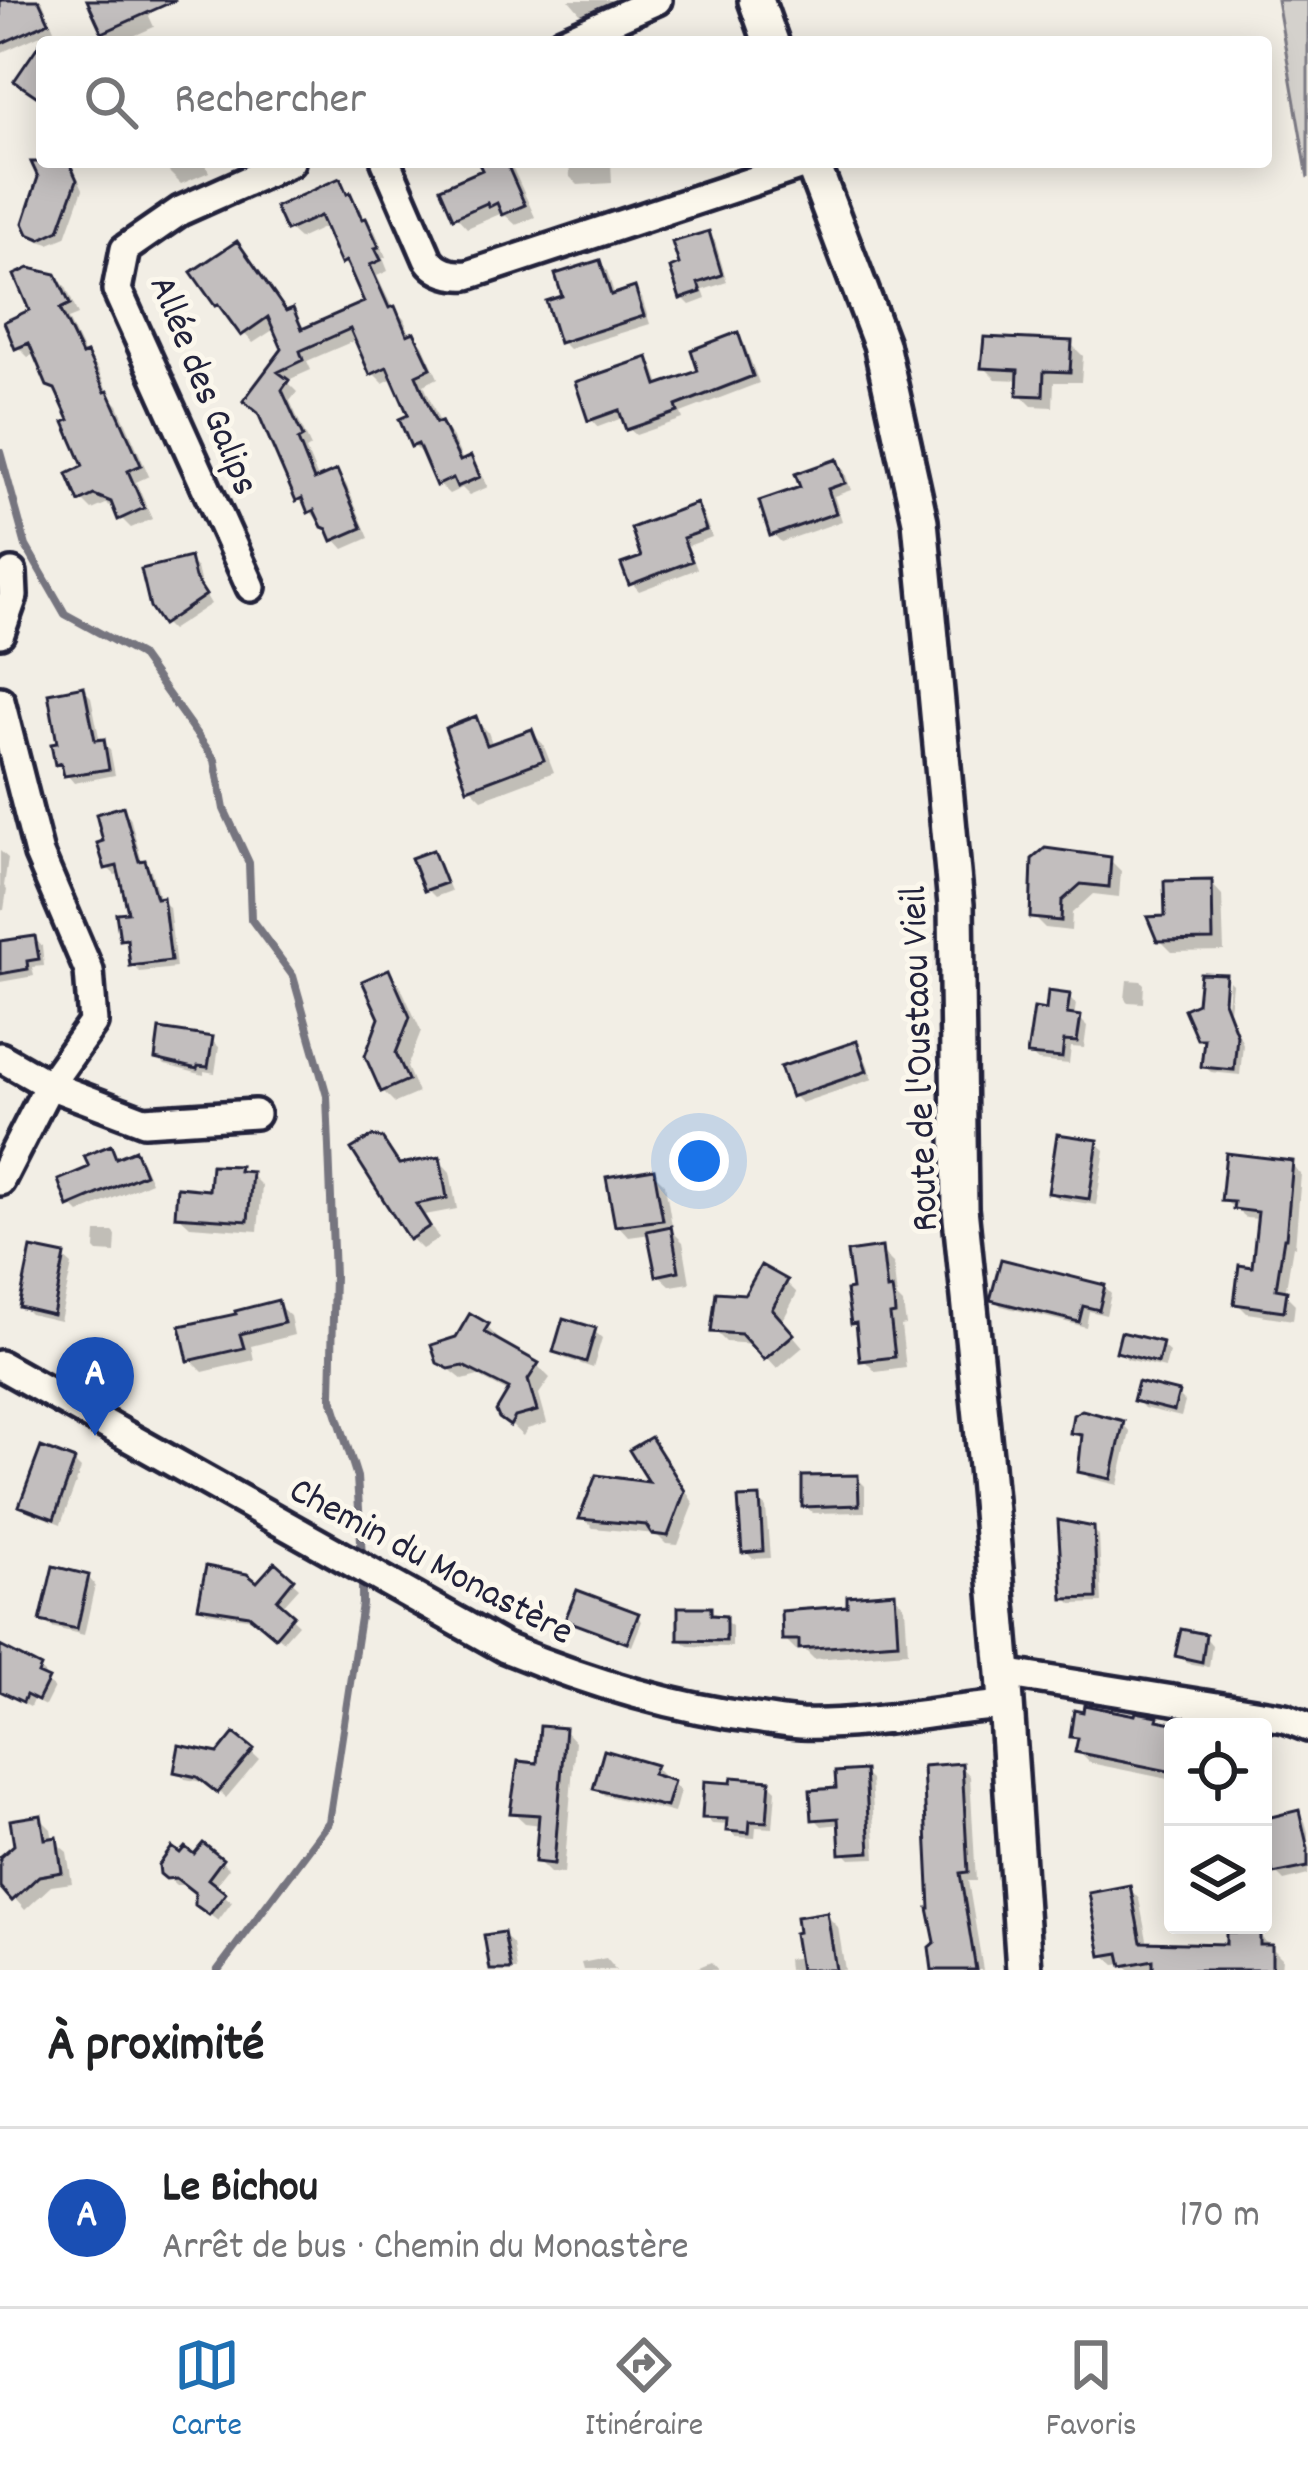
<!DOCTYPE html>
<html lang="fr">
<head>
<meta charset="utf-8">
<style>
	:root { --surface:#fff; --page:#f2f2f2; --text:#202124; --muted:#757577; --line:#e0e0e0; --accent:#1f6fb2 }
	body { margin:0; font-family:Dekko,sans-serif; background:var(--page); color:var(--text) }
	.controls { position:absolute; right:36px; bottom:36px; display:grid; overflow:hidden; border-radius:12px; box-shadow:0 6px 30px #0003 }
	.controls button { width:108px; height:108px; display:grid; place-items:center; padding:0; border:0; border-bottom:3px solid var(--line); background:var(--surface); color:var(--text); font:60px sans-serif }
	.you { position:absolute; left:699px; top:1161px; width:42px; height:42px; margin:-30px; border:9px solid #fff; border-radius:50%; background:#1a73e8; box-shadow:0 0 0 18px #1a73e833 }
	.badge { display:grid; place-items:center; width:78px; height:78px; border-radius:50%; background:var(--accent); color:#fff; font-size:39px; font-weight:700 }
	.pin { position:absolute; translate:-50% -99px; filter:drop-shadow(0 3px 6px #0008) }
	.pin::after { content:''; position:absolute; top:63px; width:42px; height:36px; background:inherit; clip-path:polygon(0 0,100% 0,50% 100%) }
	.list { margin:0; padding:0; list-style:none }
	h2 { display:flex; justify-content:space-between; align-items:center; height:156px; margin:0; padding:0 48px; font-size:51px }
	h2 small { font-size:39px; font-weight:400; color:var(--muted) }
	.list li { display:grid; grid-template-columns:78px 1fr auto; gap:36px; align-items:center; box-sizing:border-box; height:180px; padding:0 48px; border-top:3px solid var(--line) }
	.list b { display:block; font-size:45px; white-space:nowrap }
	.list p { margin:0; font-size:39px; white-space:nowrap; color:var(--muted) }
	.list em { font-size:39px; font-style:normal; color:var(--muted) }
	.icon { flex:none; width:66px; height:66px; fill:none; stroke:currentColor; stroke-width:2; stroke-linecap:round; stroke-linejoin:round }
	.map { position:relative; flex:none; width:1308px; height:1970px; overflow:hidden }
	.search { position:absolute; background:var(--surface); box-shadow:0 6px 30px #0003; left:36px; right:36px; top:36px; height:132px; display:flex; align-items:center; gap:30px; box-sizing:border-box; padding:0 42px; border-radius:12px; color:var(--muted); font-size:45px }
	.sheet { height:336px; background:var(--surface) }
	nav { display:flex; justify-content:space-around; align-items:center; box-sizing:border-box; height:168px; border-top:3px solid var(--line); background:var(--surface); font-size:33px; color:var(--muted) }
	nav a { display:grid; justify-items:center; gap:6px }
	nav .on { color:var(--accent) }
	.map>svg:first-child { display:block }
</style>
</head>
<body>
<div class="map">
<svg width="1308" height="1970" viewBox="0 0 1308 1970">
	<rect width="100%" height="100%" fill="#f2eee5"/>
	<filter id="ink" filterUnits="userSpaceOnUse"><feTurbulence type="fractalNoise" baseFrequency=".00833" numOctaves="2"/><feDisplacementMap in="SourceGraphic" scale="24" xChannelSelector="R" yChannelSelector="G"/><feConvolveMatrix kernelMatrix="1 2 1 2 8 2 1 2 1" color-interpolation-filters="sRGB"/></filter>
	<g filter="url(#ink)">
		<path fill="#d4d1cc" stroke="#7b7a84" stroke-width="3" d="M1277 0H1308V178Z"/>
		<path fill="#0003" d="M0 0H42L54 29 0 53Z
			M104 0H163L149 16 154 27 120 42H115L105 31Z
			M569 0H613L581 14Z
			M42 159V162H71L83 189 66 237 49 244 39 241 31 233 41 177 35 162Z
			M165 162H204L209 172 181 184 170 173Z
			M482 162H510L535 217 516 225 506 216 503 217 500 214 467 228 456 216 486 171Z
			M569 162H611L612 183 578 185 570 177Z
			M339 182 359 206 367 223 375 231 386 257 383 258 388 271 377 276 392 307 404 319 411 336 414 335 423 345 438 378 424 385 440 423 451 434 464 463 470 460 480 470 488 487 469 495 462 488 449 494 439 484 423 455 413 445 412 416 395 377 383 383 373 373 358 339 307 361 311 370 286 381 297 392 290 401 311 447 306 450 319 481 337 474 346 484 369 538 344 549 299 499 262 414 285 350 276 328 253 343 217 304 196 273 288 314 292 312 306 330 368 303 354 273 343 262 327 226 299 239 289 230Z
			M708 234 715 241 727 282 703 290 706 299 690 305 682 297 683 266Z
			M599 263 607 271 615 296 634 290 642 298 650 324 569 349 562 342 566 298Z
			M55 276 66 287 78 315 68 319 85 355 97 367 110 397 118 405 149 476 136 482 152 519 131 528 121 518 117 509 106 504 92 510 82 500 87 468 73 422 61 396 50 384 37 353 28 357 18 347 33 312Z
			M737 335 744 343 759 383 681 413 683 419 636 435 628 428 625 417 598 427 591 419 647 361 654 368 661 387 702 373Z
			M1071 344 1083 356 1081 382H1054L1053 407 1032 406 1020 394 1021 380 996 379 984 367Z
			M836 463 844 470 851 490 834 496 842 521 781 542 773 534 804 489Z
			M696 507 703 514 712 537 688 546 697 569 639 591 632 583 645 558Z
			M189 561 197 568 202 589 211 604 171 630 164 623Z
			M83 689 91 697 100 742 110 749 115 775 74 783 58 764 61 745Z
			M476 720 488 732 493 746 531 732 543 744 554 772 482 799 470 787Z
			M123 810 130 817 142 862 151 870 160 900 169 907 176 968 140 972 133 965 131 912 122 873 115 875 108 868 107 843Z
			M0 851 8 858 4 886 7 890 4 910H0Z
			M432 854 439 861 451 891 435 897 427 889Z
			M1110 860 1121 871 1119 897 1093 894 1072 913 1071 931 1045 928 1034 917Z
			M1211 883 1222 895 1224 951 1172 952 1160 940 1168 919Z
			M34 939 42 946 44 966 32 967 34 976 0 982V944Z
			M388 973 400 985 421 1031 407 1067 418 1093 395 1103 383 1091 382 1018Z
			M1202 976 1227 979H1223L1220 1016H1226L1229 981 1232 984 1229 1010 1243 1044 1240 1075 1211 1072 1204 1066 1206 1044 1199 1037 1188 1010 1200 1005Z
			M1127 980 1141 981 1144 984 1143 1003 1128 1002 1125 999Z
			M1068 996 1076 1004 1074 1018H1079L1087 1026 1084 1048 1071 1047 1069 1064 1038 1061 1030 1054 1048 1013Z
			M211 1040 219 1047 215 1073 204 1071V1075L165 1065 158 1058Z
			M856 1044 863 1052 873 1079 801 1103 793 1095Z
			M381 1141 402 1167 439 1160 450 1172 457 1209 425 1215 439 1239 422 1249 411 1238Z
			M1097 1143 1105 1150 1096 1205 1059 1199 1051 1192Z
			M110 1148 119 1160 134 1153 142 1161 151 1182 79 1213 71 1205 93 1169Z
			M1291 1164 1301 1174 1295 1247 1293 1246 1285 1294 1295 1304 1293 1320 1247 1313 1237 1303 1255 1270 1260 1219 1246 1218 1224 1200Z
			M238 1169 244 1175H251L262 1186 258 1231 190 1226 178 1215 212 1193Z
			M653 1172 665 1184 673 1232 683 1242 690 1283 671 1286 658 1274 651 1234 629 1237 618 1225Z
			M96 1232H113L116 1235 115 1253 98 1252 95 1249Z
			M881 1251 893 1263 897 1298 903 1304 906 1325 901 1326 906 1368 876 1372 863 1359 859 1328 853 1322Z
			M64 1258 72 1265 60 1321 30 1314 22 1306Z
			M786 1282 797 1293 782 1322 803 1347 777 1369 754 1344 726 1342 715 1331 747 1297Z
			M1104 1287 1111 1294 1106 1315 1089 1311 1086 1327 1001 1306 994 1299Z
			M277 1304 290 1316 294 1335 251 1346 254 1360 203 1372 191 1360Z
			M487 1327 499 1339 496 1342 537 1365 550 1378 539 1394 547 1423 527 1429 523 1436 501 1416 510 1393 478 1376 463 1380 439 1361Z
			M594 1331 602 1338 593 1368 564 1358 556 1351Z
			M1161 1345 1169 1352 1165 1368 1127 1359 1120 1351Z
			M1178 1395 1185 1402 1181 1417 1144 1408 1137 1400Z
			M1123 1424 1130 1432 1118 1485 1089 1478 1081 1470 1084 1440 1073 1432Z
			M650 1440 661 1451 694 1504 678 1545 666 1544 656 1534 593 1528 583 1518 656 1486Z
			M74 1462 81 1469 61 1524 29 1512 22 1505Z
			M857 1478 865 1486V1512L813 1513 805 1506Z
			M759 1500 766 1508 770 1558 753 1559 745 1551Z
			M1093 1529 1099 1536 1102 1603 1072 1604 1066 1598Z
			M275 1566 299 1588 281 1608 298 1624 283 1641 259 1620 207 1612 201 1606 257 1587Z
			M88 1577 95 1585 84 1635 51 1627 43 1620Z
			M894 1595 905 1607 908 1652 814 1659 805 1650H796L785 1639 850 1609Z
			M710 1610 732 1626V1647L688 1646 681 1639Z
			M637 1616 642 1621 632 1646 574 1624 569 1619Z
			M1205 1637 1212 1645 1209 1667 1186 1663 1179 1655Z
			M0 1649 40 1670 46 1676 44 1680 54 1688 45 1706 33 1700 30 1707 0 1691Z
			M1156 1719 1161 1724 1179 1727H1173V1780L1090 1763 1078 1751 1080 1742 1073 1736Z
			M564 1730 575 1742 564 1874 550 1873 538 1861 541 1825 525 1823 513 1812Z
			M235 1737 259 1759 226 1798 208 1783 185 1779 178 1771 219 1756Z
			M961 1766 970 1776 976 1881H968L983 1970H934Z
			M654 1767 662 1775 660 1780 672 1783 680 1791 674 1813 604 1795 597 1788Z
			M864 1773 871 1780 876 1858 850 1859 843 1852 841 1824 822 1826 815 1819 839 1791Z
			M769 1783 776 1790 773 1828 756 1827 755 1838 736 1837 729 1830 730 1825 712 1824 705 1816Z
			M1298 1814 1305 1821 1308 1832V1875L1284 1881 1276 1873Z
			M40 1818 51 1829 53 1840 67 1852 72 1883 51 1886 25 1910 0 1882V1861Z
			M194 1858 221 1861 229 1868 214 1887 232 1902 218 1921 206 1912 198 1894 186 1885H176L162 1872Z
			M1129 1888 1139 1899 1148 1945 1229 1947 1259 1935 1282 1958 1281 1970H1130L1124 1964 1115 1965 1104 1955Z
			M826 1915 838 1927 845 1970H788L787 1959 801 1957Z
			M503 1935 513 1944 517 1970H493Z
			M606 1958 616 1970H583L581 1963Z
			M711 1962 718 1970H692Z"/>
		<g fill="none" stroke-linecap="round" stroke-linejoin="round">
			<path stroke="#76747f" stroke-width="8" d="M0 452 26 546 65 614 140 655 215 760 224 809 249 863 251 919 293 976 327 1096 334 1276 331 1395 357 1477 362 1557
				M218 1970 329 1822 362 1604V1580"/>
		</g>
		<path fill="#c2bebe" stroke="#22223b" stroke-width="3" d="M0 0H39L49 22 0 44Z
			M87 0H176L102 33Z
			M42 40V100L14 81Z
			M31 162H69L77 180 59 230 40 239 28 234 23 223 38 177Z
			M478 162H506L525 205 502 215 497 203 489 207 487 203 453 218 440 188 482 170Z
			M340 178 347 194 350 192 362 219 366 218 379 247 375 248 381 260 370 265 389 308 395 306 407 335 414 332 431 368 416 375 436 423 441 421 460 461 471 456 480 477 457 487 453 478 436 486 418 444 411 447 399 419 408 415 387 367 370 375 350 329 300 351 303 360 278 372 289 380 282 390 303 437 298 440 314 480 337 470 362 528 332 541 327 529 322 527 314 510 308 513 302 498 296 501 258 413 243 401 282 349 268 317 241 336 218 304 215 306 191 272 237 241 286 311 293 308 302 329 364 302 346 261 341 264 320 216 286 231 275 207Z
			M709 231 722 275 698 283 701 292 680 299 670 268 679 264 672 242Z
			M600 260 611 295 635 287 644 316 559 343 546 301 562 296 555 274Z
			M29 268 56 274 70 304 60 309 82 355 87 353 105 392 108 391 141 465 128 471 144 508 118 520 111 502 94 495 79 502 67 474 83 466 64 422 69 420 55 389 47 386 29 343 15 349 4 322 29 310 14 275Z
			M738 332 753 376 676 406 678 412 626 430 619 410 588 421 575 382 648 357 657 385 698 371 691 350Z
			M984 337 1072 341 1070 372 1044 371 1043 396 1017 395 1018 370 981 368Z
			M837 459 845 483 828 489 836 513 770 536 759 501 800 487 795 474Z
			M697 503 706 530 683 538 692 561 629 585 621 564 641 557 631 528Z
			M190 557 195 578 206 595 162 625 150 607 141 569Z
			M84 686 95 740 104 739 109 769 64 776 61 763 55 765 51 744 57 743 48 693Z
			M476 716 487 745 532 729 544 760 467 789 445 728Z
			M123 806 139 861 145 860 156 898 163 897 171 961 130 966 127 939 120 940 116 913 128 912 117 866 105 869 97 843 103 841 96 814Z
			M1045 848 1111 857 1109 887 1081 884 1062 901 1061 921 1030 918 1032 859Z
			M433 850 446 883 424 891 411 858Z
			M1212 880 1213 940 1157 941 1147 917 1165 916 1164 881Z
			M35 936 39 959 27 961 28 969 0 974V941Z
			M389 969 410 1017 396 1053 408 1080 381 1092 365 1056 379 1018 362 981Z
			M1200 973 1226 974 1224 1001 1237 1035 1234 1070 1201 1067 1204 1039H1197L1184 1009 1197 1003Z
			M1048 991 1070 994 1067 1014 1081 1016 1077 1042 1064 1041 1062 1058 1027 1055 1034 1008 1046 1010Z
			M159 1029 213 1037 208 1067 198 1066 197 1069 155 1059Z
			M857 1041 867 1071 791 1097 780 1067Z
			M1057 1134 1098 1140 1089 1199 1048 1193Z
			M372 1136 382 1138 399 1164 440 1157 447 1198 416 1204 430 1226 409 1240 351 1149Z
			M111 1145 116 1158 135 1150 145 1174 68 1207 58 1180 89 1167 84 1156Z
			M1226 1153 1293 1161 1286 1238H1284L1276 1289 1287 1291 1284 1311 1234 1304 1239 1265 1252 1267 1258 1212 1233 1209 1234 1202 1221 1201Z
			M211 1165 240 1166 239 1171 252 1172 248 1221 175 1216 177 1187 209 1190Z
			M654 1169 663 1220 615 1226 606 1177Z
			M671 1226 679 1271 656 1276 647 1231Z
			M882 1247 887 1290 892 1289 894 1302 895 1314 890 1315 895 1357 860 1361 856 1323 851 1324 846 1290 852 1289 847 1252Z
			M31 1248 65 1255 53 1315 19 1307Z
			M1001 1259 1105 1285 1099 1310 1083 1306 1079 1322 990 1300Z
			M761 1265 788 1280 772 1309 794 1334 764 1360 741 1334 711 1332 716 1292 745 1294Z
			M278 1300 284 1323 240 1334 244 1348 188 1361 180 1326 236 1314 235 1311Z
			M470 1313 489 1324 484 1332 539 1363 528 1380 537 1411 515 1417 510 1426 499 1418 496 1411 509 1389 463 1366 449 1369 437 1363 431 1345 456 1337Z
			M563 1318 596 1328 586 1362 553 1352Z
			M1121 1332 1163 1342 1158 1363 1116 1352Z
			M1138 1382 1179 1392 1174 1411 1133 1401Z
			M1082 1410 1124 1421 1111 1479 1078 1472 1082 1435 1070 1433 1073 1415Z
			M651 1437 685 1491 668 1536 652 1534 646 1525 579 1519 596 1475 649 1482 629 1450Z
			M41 1447 75 1460 54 1519 19 1506Z
			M858 1475 859 1505 802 1507V1476Z
			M760 1497 763 1551 742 1553 738 1498Z
			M1058 1520 1094 1527 1097 1598 1063 1599Z
			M275 1562 294 1579 277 1600 294 1615 275 1637 249 1615 198 1607 206 1566 247 1574 257 1582Z
			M53 1566 89 1575 77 1629 40 1621Z
			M577 1590 639 1613 627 1643 565 1620Z
			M895 1592 898 1642 799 1649V1640H782L781 1611 847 1606V1596Z
			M678 1607H711V1615L726 1616V1641L678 1640Z
			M1181 1629 1206 1634 1202 1662 1175 1656Z
			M0 1646 41 1667 38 1674 49 1679 38 1701 26 1695 23 1702 0 1691Z
			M1084 1705 1135 1715 1136 1712 1158 1716 1157 1720 1173 1723V1772L1075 1752 1078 1738 1070 1737 1074 1710 1083 1712Z
			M540 1726 565 1728 554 1864 535 1862 539 1815 510 1813 518 1761 537 1763Z
			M234 1733 254 1749 217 1793 197 1777 174 1772 179 1745 218 1753Z
			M604 1750 656 1765 652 1774 674 1781 666 1807 593 1789Z
			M962 1763 968 1872 960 1873 976 1970H932L929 1947 935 1942 928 1908H930L923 1766Z
			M865 1770 870 1852 840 1854 838 1818 812 1820 810 1790 836 1788 835 1772Z
			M732 1777 770 1780 767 1822 750 1821 749 1833 726 1831 727 1819 702 1818 704 1781 731 1783Z
			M1299 1810 1308 1849V1867L1273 1874 1263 1830V1819Z
			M41 1815 45 1839 57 1837 62 1872 39 1876 12 1901 0 1887V1857L14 1845 10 1820Z
			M203 1843 223 1859 208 1879 226 1893 209 1915 195 1905V1893L176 1878 166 1879 160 1874 159 1865 172 1847 180 1853 185 1847 194 1854Z
			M1130 1885 1141 1942 1226 1944V1932H1260V1945H1272V1970H1153V1960L1122 1966 1119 1953 1101 1956 1089 1893Z
			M827 1912 836 1970H800L794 1933 798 1932 796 1917Z
			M504 1932 511 1970H490L484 1935Z"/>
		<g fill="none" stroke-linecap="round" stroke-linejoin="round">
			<g stroke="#22223b" stroke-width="36">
				<path id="minor" d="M562 42 657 0
					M386 162 428 259C438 273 452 276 468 275L811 162
					M251 587 117 290 125 249 180 211 290 162
					M0 633 13 596 12 573
					M0 701 39 854 89 971 93 1023 49 1085 0 1181
					M0 1057 49 1085 144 1121 255 1114
					M0 1365 505 1648C586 1681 668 1707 755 1718 770 1720 786 1723 801 1724 870 1726 937 1710 1005 1705
					M1004 1673 1285 1718 1308 1727"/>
			</g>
			<g stroke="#22223b" stroke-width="42">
				<path id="tertiary" d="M756 0 771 42
					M812 162 881 344 920 521 956 905 960 1208 986 1466 1004 1673 1024 1970"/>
			</g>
			<use href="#minor" stroke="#fbf7ec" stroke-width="27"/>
			<use href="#tertiary" stroke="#fbf7ec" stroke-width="33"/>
		</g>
	</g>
	<g text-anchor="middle" stroke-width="10" stroke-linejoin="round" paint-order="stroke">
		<g font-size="39" fill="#22223b" stroke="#fbf7ec">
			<text transform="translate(207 384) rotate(68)" y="14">Allée des Galips</text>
			<text transform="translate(916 1059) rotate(-92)" y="14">Route de l'Oustaou Vieil</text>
			<text transform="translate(433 1558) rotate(28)" y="14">Chemin du Monastère</text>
		</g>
	</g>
</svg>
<div class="controls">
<button><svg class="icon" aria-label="locate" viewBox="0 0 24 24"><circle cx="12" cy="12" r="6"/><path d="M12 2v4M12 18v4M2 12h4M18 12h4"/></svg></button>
<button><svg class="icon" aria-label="layers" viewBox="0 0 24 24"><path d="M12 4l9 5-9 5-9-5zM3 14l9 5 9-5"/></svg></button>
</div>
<div class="you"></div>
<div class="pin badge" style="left:95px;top:1436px;background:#1a4fb4">A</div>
<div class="search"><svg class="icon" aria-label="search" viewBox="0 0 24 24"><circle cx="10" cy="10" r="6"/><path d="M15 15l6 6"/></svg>Rechercher</div>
</div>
<section class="sheet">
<h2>À proximité<small></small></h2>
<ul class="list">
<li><span class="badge" style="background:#1a4fb4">A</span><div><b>Le Bichou</b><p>Arrêt de bus · Chemin du Monastère</p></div><em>170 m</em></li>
</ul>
</section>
<nav>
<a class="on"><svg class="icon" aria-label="map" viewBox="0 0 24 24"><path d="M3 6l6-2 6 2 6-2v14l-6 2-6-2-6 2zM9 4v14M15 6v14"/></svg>Carte</a>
<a><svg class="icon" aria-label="directions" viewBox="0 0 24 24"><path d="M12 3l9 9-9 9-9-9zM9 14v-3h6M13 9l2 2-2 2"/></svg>Itinéraire</a>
<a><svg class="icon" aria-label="saved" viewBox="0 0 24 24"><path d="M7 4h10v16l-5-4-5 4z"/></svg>Favoris</a>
</nav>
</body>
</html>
